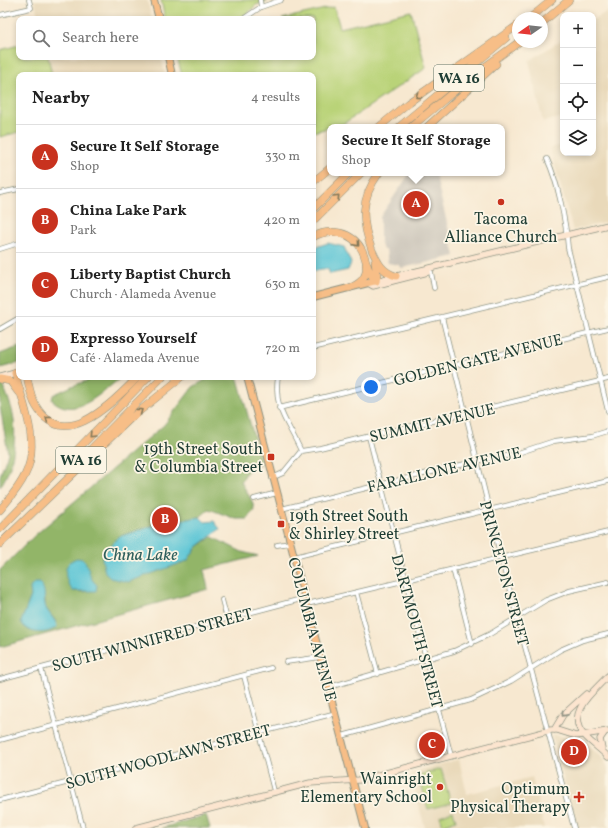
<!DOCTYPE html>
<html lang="en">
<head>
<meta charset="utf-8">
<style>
	:root { --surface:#fff; --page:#f6f6f6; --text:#222; --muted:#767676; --line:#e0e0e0; --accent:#c8321e }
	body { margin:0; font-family:Vollkorn,serif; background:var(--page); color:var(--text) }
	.controls { position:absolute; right:12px; top:12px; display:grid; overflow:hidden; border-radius:8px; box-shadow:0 2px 6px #0003 }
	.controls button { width:36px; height:36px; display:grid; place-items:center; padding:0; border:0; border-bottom:1px solid var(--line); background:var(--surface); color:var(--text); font:20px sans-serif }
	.compass { position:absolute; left:512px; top:12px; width:36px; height:36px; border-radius:50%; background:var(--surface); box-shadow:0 2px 6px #0003; rotate:256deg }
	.you { position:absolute; left:371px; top:387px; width:14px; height:14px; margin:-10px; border:3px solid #fff; border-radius:50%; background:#1a73e8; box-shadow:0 0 0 6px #1a73e833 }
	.badge { display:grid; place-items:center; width:26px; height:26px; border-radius:50%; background:var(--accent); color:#fff; font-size:13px; font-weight:700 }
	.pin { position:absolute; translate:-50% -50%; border:2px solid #fff; box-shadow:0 1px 4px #0006 }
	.popup { position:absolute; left:327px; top:124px; width:178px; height:52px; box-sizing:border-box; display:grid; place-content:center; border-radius:8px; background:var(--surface); filter:drop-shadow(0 1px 3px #0005); font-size:13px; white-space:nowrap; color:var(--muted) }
	.popup b { font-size:15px; color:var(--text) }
	.popup::after { content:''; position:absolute; left:50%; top:100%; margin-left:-8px; border:8px solid transparent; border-top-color:var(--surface) }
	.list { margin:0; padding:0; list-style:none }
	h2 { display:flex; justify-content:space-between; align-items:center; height:52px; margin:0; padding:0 16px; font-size:17px }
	h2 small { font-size:13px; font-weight:400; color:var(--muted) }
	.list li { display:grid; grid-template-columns:26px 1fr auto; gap:12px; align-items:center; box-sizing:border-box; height:64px; padding:0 16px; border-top:1px solid var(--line) }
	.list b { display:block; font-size:15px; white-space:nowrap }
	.list p { margin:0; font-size:13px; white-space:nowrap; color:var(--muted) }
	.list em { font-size:13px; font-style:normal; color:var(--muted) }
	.icon { flex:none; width:22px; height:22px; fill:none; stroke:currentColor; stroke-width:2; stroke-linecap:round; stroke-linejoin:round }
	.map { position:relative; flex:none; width:608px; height:828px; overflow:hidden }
	.search { position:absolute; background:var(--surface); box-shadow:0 2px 6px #0003; left:16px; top:16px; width:300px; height:44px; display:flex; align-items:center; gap:10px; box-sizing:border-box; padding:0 14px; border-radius:8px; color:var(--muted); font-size:15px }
	.panel { position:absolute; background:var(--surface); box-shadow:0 2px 6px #0003; left:16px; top:72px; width:300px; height:308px; border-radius:8px }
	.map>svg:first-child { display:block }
</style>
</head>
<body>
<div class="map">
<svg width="608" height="828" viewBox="0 0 608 828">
	<rect width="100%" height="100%" fill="#fcf5e5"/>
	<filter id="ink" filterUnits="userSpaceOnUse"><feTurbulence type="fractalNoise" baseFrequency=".025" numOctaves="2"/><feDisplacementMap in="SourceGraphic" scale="8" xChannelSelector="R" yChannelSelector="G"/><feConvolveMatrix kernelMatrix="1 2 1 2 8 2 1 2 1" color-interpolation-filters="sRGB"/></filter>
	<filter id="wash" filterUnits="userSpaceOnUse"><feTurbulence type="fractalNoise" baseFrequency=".012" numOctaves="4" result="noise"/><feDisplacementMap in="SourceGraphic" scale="16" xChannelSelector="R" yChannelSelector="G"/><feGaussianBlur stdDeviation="0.9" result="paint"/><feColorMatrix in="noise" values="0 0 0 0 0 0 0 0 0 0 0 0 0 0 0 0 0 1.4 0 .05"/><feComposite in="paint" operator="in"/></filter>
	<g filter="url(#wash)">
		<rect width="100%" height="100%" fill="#f7e8d0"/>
		<path fill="#e9d9ba" d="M34 0H147L152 19H39Z
			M608 11V222L573 230 550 148 563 145V153H593V20Z
			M563 39V117L543 122 529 61Z
			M48 57H161L165 75H52Z
			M555 735 583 743 600 755 605 762 608 768V828H577L552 736Z
			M459 759 467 794 532 777 544 828H425L410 773Z"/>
		<path fill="#c9c3b8" d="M410 173H435L455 256 402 268 399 265 388 263 386 250H383L380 241V217Z"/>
		<path fill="#b9d378" stroke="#6c8856" d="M161 0H269L256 5 247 14 235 19H165Z
			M334 7 340 28 411 11 426 68 343 124 313 132V75H182L177 57H313V19H282Z
			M19 45V57H48L52 75H19V132L0 137V50Z
			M441 769 451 803 428 809 419 775Z
			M453 811 456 820 443 825 440 816Z"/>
		<path fill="#92b568" stroke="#58794e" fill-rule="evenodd" d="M19 347V363L0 368V354Z
			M98 377H122C103 390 76 422 52 400L53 395 72 386Z
			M210 377H237L238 379 261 463 247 471 241 482 252 501 254 509 247 519H236L209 509 200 517 158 524 118 537 169 567 187 561 197 547 212 537 242 552 258 556 204 570 208 589 0 647V570L34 536 164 425 193 387ZM88 570 90 578 96 585 85 592 74 591 68 585ZM31 596 45 597V607L57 623 24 614Z
			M3 384C6 394 11 404 13 414 17 437 14 467 0 487V476L8 453 0 406V385Z
			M206 815 210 828H162Z"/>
		<path fill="#5ac5d5" stroke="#3c8184" d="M328 243 344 247 351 263 348 270 330 274 328 269H321L313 272V248Z
			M200 517 205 522 214 521 220 529 197 547 187 561 128 582 110 578 105 572 102 560 103 555 118 537 158 524Z
			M77 558 83 559C91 568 87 577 97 585L96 591H73C64 580 61 563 77 558Z
			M34 583H39C47 590 43 595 45 604 46 613 56 618 57 627 47 635 27 635 21 622L31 596 30 588Z"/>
	</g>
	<g filter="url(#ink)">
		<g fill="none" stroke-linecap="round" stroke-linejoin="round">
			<g stroke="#8b9282" stroke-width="5.5">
				<path id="street" d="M260 0 261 7
					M0 15 31 8 29 0
					M243 19 261 7 281 0
					M547 159C558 182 566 223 568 248L608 411
					M0 193 19 189
					M0 249 19 243
					M431 272 434 288
					M442 317 501 558 574 828
					M0 329 19 318
					M313 348 608 277
					M278 377C273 410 289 423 301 451
					M279 408 608 328
					M369 437 451 756
					M272 478 283 473 301 451 320 448 608 379
					M254 499 277 493
					M281 509 481 460 512 455 554 441 592 436 608 431
					M277 545 290 543
					M294 557 608 481
					M453 569 472 644
					M356 592 378 674
					M222 600 227 619
					M307 604 608 532
					M286 662 321 657
					M41 668 83 828
					M244 676 274 791
					M0 679 305 598
					M329 687 454 651 490 634 546 600 569 591 608 582
					M342 736 471 700 511 681 560 650 583 640 608 634
					M0 740 271 668
					M0 800 336 713"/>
			</g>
			<g stroke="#8b9282" stroke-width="7">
				<path id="secondary" d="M376 281 608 225
					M368 283 373 286 428 272
					M0 377 19 372
					M608 676C594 691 563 714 585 736 592 744 601 749 608 757
					M554 730 563 715 586 694
					M602 749 600 739 605 732
					M136 828 310 783 359 780 551 730H557L576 736 608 731"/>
			</g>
			<g stroke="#8b9282" stroke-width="8">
				<path id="primary" d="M154 0 159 19
					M168 57 172 75
					M313 297 376 281
					M247 377 365 828"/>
			</g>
			<g stroke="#8b9282" stroke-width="8">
				<path id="highway" d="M530 18 552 0
					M542 23 569 0
					M379 127 408 103 518 25
					M399 127 506 38
					M411 127 475 74 519 42
					M427 127 496 64
					M379 173C360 199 361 221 372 250 378 263 382 272 396 276
					M313 182 330 168
					M313 209 349 173
					M313 221 361 173
					M313 237C330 228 352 231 362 250 367 260 367 273 376 281
					M375 262 377 276 376 281
					M349 288C360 284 368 277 366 265
					M27 377C29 386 31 398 36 406 65 455 114 400 138 377
					M0 379 10 381 18 392
					M90 450 162 377
					M0 510C9 499 19 488 25 475 41 444 23 404 15 373
					M0 529 148 377
					M0 544 131 418 182 377"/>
			</g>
			<use href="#street" stroke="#fff" stroke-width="4"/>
			<use href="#secondary" stroke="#fce5cf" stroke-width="5.5"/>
			<use href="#primary" stroke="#f7be87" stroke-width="6"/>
			<use href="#highway" stroke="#f7be87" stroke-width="7"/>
		</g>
		<defs><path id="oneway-chevron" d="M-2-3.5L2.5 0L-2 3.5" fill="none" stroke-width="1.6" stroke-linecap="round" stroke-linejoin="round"/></defs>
		<g stroke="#807759">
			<use href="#oneway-chevron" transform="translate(418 96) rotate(144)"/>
			<use href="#oneway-chevron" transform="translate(337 197) rotate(-45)"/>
			<use href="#oneway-chevron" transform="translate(357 244) rotate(49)"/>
			<use href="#oneway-chevron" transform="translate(140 411) rotate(-38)"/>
			<use href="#oneway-chevron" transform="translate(48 419) rotate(-143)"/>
			<use href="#oneway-chevron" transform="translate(92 435) rotate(134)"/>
		</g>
		<use stroke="#8e9182" href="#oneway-chevron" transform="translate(564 714) rotate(131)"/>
	</g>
	<g fill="#c8321e" stroke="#fcf5e5" stroke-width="1.5">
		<circle cx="501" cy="202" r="4"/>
		<rect x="267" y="453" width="8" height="8" rx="2"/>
		<rect x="277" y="520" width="8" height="8" rx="2"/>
		<circle cx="440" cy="787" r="4"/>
		<path d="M577 791h4v4h4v4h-4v4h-4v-4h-4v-4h4z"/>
	</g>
	<g text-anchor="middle" stroke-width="3.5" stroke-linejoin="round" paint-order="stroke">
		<g fill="#fcf5e5" stroke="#617469" stroke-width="1">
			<rect x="434" y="65" width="50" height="26" rx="3"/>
			<rect x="56" y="447" width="50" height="26" rx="3"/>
		</g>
		<g font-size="15" font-weight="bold" fill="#1f3d34">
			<text x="459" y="83">WA 16</text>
			<text x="81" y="465">WA 16</text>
		</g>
		<g font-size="16" fill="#1f3d34" stroke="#fcf5e5" text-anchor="end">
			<text x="501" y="224" text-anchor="middle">Tacoma<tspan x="501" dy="18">Alliance Church</tspan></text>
			<text x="263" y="454">19th Street South<tspan x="263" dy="18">&amp; Columbia Street</tspan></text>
			<text x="289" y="521" text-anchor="start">19th Street South<tspan x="289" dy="18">&amp; Shirley Street</tspan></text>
			<text x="432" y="784">Wainright<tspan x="432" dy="18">Elementary School</tspan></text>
			<text x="570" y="794">Optimum<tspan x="570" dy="18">Physical Therapy</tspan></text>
		</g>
		<g font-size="16" fill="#1f3d34" stroke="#fcf5e5">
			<text transform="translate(478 359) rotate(-14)" y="6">GOLDEN GATE AVENUE</text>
			<text transform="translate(432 422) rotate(-13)" y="6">SUMMIT AVENUE</text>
			<text transform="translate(444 469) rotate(-13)" y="6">FARALLONE AVENUE</text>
			<text transform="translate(505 573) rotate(75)" y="6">PRINCETON STREET</text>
			<text transform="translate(313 629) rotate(75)" y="6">COLUMBIA AVENUE</text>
			<text transform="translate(418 631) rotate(75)" y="6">DARTMOUTH STREET</text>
			<text transform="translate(152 639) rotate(-15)" y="6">SOUTH WINNIFRED STREET</text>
			<text transform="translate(168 756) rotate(-15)" y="6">SOUTH WOODLAWN STREET</text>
		</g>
		<g font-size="17" font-style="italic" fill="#2e5f5c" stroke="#fcf5e5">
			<text x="140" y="560">China Lake</text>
		</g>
	</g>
</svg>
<div class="controls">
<button>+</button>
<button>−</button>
<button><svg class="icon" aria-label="locate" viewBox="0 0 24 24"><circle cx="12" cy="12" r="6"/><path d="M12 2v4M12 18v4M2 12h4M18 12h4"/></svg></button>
<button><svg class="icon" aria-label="layers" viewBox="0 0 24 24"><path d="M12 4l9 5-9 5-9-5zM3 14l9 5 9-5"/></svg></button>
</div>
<svg class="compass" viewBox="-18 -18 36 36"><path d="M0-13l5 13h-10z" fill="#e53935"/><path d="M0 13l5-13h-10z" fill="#767676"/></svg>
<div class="you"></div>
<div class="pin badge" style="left:416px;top:204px">A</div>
<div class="popup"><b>Secure It Self Storage</b>Shop</div>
<div class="pin badge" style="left:165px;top:520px">B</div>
<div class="pin badge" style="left:432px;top:745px">C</div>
<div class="pin badge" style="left:574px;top:752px">D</div>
<div class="search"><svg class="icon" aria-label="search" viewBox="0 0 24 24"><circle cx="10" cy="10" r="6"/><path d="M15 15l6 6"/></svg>Search here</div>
<section class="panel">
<h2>Nearby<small>4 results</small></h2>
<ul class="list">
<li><span class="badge">A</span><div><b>Secure It Self Storage</b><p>Shop</p></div><em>330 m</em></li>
<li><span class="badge">B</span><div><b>China Lake Park</b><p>Park</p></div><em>420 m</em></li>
<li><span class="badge">C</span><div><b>Liberty Baptist Church</b><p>Church · Alameda Avenue</p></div><em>630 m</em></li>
<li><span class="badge">D</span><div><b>Expresso Yourself</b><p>Café · Alameda Avenue</p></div><em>720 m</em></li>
</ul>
</section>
</div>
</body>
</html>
